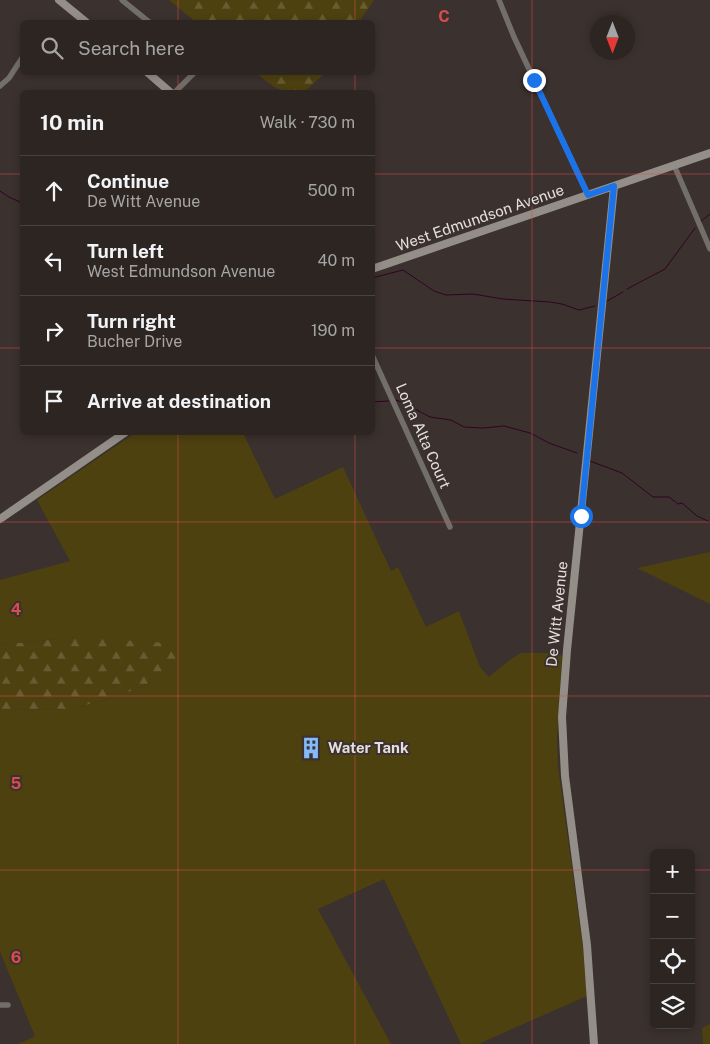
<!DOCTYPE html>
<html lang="en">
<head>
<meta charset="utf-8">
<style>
	:root { --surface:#2c2522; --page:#342d2a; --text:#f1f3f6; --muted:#a6a5a5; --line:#484240 }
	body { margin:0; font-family:"Public Sans",sans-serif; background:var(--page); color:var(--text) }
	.controls { position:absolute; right:15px; bottom:15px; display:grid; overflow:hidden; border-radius:8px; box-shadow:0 2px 8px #0003 }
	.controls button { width:45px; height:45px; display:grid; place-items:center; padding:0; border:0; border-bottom:1px solid var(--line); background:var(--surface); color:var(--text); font:25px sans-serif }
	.compass { position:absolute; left:590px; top:15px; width:45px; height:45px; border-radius:50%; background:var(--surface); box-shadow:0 2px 8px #0003; rotate:180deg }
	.stop { position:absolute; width:15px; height:15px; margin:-11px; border:4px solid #1a73e8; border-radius:50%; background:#fff }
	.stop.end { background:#1a73e8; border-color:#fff; box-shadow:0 1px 5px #0008 }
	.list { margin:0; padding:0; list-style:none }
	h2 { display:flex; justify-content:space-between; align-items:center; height:65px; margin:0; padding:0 20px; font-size:21px }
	h2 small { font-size:16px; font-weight:400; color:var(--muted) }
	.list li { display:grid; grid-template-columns:32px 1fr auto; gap:15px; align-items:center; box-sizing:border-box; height:70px; padding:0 20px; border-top:1px solid var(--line) }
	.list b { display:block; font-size:19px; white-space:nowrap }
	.list p { margin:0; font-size:16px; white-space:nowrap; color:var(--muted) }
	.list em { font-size:16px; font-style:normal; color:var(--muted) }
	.icon { flex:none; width:28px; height:28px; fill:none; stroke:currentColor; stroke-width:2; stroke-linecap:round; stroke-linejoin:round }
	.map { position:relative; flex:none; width:710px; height:1044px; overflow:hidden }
	.search { position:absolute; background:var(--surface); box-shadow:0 2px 8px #0003; left:20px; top:20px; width:355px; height:55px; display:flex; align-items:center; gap:12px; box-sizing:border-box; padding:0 18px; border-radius:8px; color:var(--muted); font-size:19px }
	.panel { position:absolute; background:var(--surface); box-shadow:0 2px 8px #0003; left:20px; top:90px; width:355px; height:345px; border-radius:8px }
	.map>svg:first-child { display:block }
</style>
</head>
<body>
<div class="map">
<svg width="710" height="1044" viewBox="0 0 710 1044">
	<defs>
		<pattern id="forest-firs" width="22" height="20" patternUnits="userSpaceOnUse" patternTransform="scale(1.25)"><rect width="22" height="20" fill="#4e4110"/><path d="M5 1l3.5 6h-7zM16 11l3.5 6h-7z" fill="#675c32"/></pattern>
	</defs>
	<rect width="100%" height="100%" fill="#3b312e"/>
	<path fill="#4e4110" d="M135 433H243L275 499 343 467 391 571 398 567 426 627 459 611 480 667 489 677 511 659 521 653H558L562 656 557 739 558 766 583 950 587 996 478 1044H461L384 879 318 909 391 1044H18L35 1036 0 952V709L69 710 124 694 168 675 77 637 0 645V580L70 561 37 500Z
		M710 552V604L637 568Z
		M710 1024V1044H703L702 1028Z"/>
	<path fill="url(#forest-firs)" d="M169 0H374L359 22H196Z
		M256 73H325L304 92C278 92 275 88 256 73Z
		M77 637 167 643 178 655 168 675 124 694 69 710 0 709V645Z"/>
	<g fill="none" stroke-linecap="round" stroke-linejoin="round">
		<path stroke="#310226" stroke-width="1" d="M0 191 9 197 22 203
			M701 221 710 214
			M372 278 403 270 434 291 446 295 473 294 503 299 550 302 562 304 579 310 595 306
			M627 289 665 269 695 228
			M607 301 623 292
			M396 400 404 403 430 417 451 420 464 427 483 428 504 426 530 433 549 443 577 453
			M372 402 389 401
			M590 461 622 473 653 497H669L678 504 682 503 697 516 710 522"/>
		<path stroke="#726e6a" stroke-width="5.5" d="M122 0 149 22
			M499 0 514 37 588 195
			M0 86 9 78 22 58
			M175 92 195 72
			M674 165 710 249
			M372 355 450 527
			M0 1005H8"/>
		<path stroke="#948e89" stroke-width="8" d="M59 0 86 22
			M147 72 170 92
			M372 269 710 153
			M0 519 126 432
			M594 1044 587 945 565 776 562 717 567 650 614 187"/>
	</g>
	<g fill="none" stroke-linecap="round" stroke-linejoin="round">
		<path stroke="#1a73e8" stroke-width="6" d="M534 80 588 195 614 186 581 516"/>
	</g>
	<path fill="none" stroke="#d94c4c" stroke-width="1" stroke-opacity="0.55" d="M178 0V22M355 0V22M532 0V1044M178 72V92M355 72V92M0 174H22M372 174H710M0 348H22M372 348H710M178 432V1044M355 432V1044M0 522H710M0 696H710M0 870H654M691 870H710"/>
	<defs>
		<g id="building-bare" transform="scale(1.725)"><path d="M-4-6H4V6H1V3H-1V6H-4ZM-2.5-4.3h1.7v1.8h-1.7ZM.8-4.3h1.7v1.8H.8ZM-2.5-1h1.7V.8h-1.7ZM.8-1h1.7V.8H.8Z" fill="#85bbfb" stroke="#3b312e" stroke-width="2.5" paint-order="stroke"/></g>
	</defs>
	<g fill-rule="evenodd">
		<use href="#building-bare" x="311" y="748"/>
	</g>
	<g text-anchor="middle" stroke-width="4" stroke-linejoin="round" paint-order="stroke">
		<g font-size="15" fill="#e5dedc" stroke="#3b312e">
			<text transform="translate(480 218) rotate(-19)" y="5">West Edmundson Avenue</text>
			<text transform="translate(423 436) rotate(66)" y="5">Loma Alta Court</text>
			<text transform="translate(557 614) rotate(-84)" y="5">De Witt Avenue</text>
		</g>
		<g font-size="15" font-weight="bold" fill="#e5dedc" stroke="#3b312e" text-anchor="start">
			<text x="328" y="753">Water Tank</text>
		</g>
	</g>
	<g font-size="16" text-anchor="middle" font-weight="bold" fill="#d94c4c" stroke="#3b312e" stroke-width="4" stroke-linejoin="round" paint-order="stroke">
		<text x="444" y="22">C</text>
		<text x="16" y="615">4</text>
		<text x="16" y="789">5</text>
		<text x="16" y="963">6</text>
	</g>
</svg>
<div class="controls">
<button>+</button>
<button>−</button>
<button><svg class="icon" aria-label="locate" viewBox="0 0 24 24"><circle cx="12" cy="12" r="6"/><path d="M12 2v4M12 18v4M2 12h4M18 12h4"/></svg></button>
<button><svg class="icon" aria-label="layers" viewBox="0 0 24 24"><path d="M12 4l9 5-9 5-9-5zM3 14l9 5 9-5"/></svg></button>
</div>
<svg class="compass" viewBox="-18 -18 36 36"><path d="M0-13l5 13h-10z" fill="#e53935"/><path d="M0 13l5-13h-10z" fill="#a6a5a5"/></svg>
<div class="stop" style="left:581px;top:516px"></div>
<div class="stop end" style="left:534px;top:80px"></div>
<div class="search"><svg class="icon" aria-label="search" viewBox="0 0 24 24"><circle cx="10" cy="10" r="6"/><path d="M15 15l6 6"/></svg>Search here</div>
<section class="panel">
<h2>10 min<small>Walk · 730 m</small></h2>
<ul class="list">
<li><svg class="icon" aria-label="ahead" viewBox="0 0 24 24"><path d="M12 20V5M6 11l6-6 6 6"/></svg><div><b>Continue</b><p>De Witt Avenue</p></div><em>500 m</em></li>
<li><svg class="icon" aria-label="left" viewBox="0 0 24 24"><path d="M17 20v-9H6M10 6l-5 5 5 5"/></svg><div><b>Turn left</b><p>West Edmundson Avenue</p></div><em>40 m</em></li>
<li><svg class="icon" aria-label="right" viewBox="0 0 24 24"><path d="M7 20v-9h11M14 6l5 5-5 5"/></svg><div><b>Turn right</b><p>Bucher Drive</p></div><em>190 m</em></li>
<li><svg class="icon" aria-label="arrive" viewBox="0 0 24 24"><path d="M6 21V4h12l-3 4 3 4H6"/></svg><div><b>Arrive at destination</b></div></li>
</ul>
</section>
</div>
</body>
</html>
